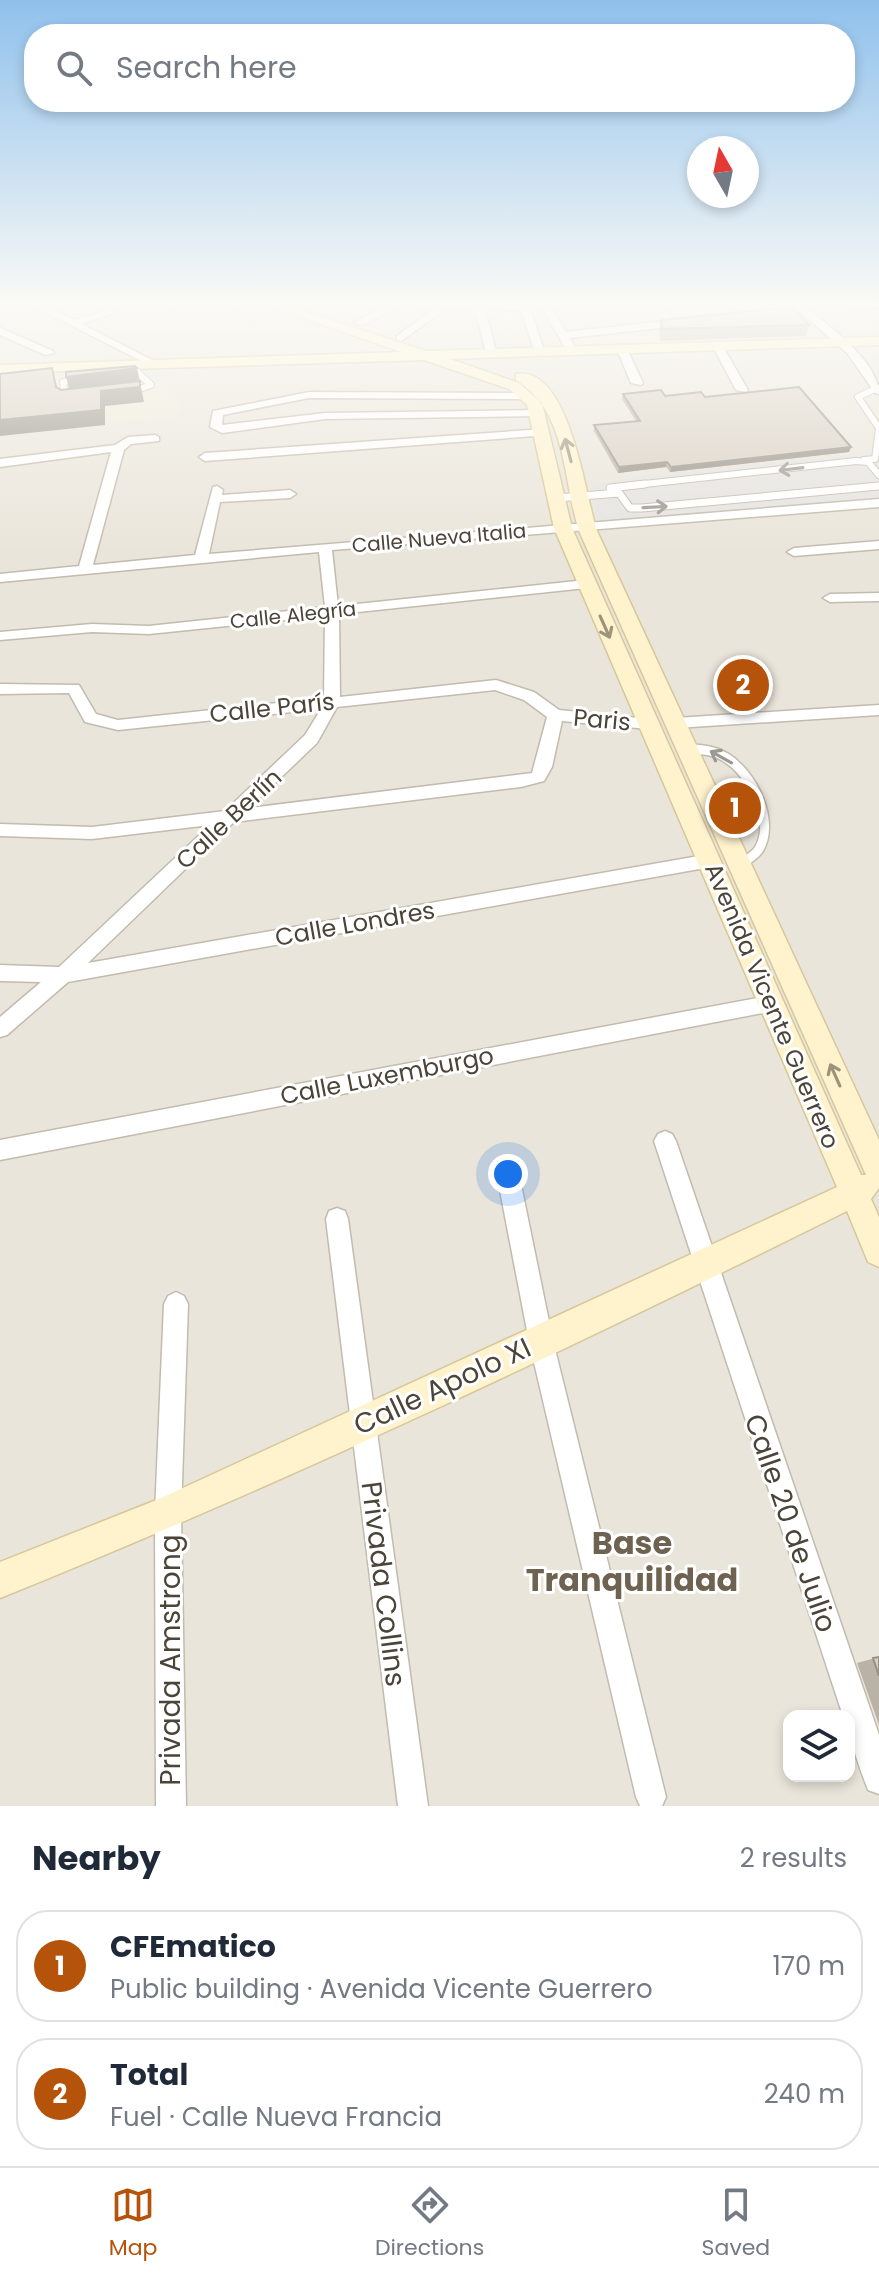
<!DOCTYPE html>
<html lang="en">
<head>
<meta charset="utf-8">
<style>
	:root { --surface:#fff; --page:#f6f6f7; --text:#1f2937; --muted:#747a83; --line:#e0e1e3; --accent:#b45309 }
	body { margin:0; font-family:Poppins,sans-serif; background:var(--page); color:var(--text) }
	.controls { position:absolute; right:24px; bottom:24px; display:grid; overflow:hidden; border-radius:16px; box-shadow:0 4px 12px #0003 }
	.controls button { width:72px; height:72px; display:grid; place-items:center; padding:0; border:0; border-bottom:2px solid var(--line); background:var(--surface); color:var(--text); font:40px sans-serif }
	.compass { position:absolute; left:687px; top:136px; width:72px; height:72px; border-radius:50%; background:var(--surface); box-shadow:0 4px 12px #0003; rotate:351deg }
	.you { position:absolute; left:508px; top:1174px; width:28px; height:28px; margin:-20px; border:6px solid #fff; border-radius:50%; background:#1a73e8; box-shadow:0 0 0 12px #1a73e833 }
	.badge { display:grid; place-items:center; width:52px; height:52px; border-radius:50%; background:var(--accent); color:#fff; font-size:26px; font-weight:700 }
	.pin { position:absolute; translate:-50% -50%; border:4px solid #fff; box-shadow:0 2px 8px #0006 }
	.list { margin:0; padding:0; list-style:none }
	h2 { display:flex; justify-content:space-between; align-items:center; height:104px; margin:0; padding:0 32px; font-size:34px }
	h2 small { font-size:26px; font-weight:400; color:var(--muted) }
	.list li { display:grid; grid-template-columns:52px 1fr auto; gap:24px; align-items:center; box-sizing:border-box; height:112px; margin:0 16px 16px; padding:0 16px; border:2px solid var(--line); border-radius:32px }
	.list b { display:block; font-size:30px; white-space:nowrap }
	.list p { margin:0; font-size:26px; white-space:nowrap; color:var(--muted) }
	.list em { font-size:26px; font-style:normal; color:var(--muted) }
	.icon { flex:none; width:44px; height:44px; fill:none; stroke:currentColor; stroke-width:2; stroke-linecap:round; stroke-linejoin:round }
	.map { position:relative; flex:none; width:879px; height:1806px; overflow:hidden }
	.search { position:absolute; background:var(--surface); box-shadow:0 4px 12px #0003; left:24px; right:24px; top:24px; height:88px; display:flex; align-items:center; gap:20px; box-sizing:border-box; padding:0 28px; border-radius:32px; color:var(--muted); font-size:30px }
	.sheet { height:360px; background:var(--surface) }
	nav { display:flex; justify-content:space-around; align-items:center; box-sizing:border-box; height:112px; border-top:2px solid var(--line); background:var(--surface); font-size:22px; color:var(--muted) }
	nav a { display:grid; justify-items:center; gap:4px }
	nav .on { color:var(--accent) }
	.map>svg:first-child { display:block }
</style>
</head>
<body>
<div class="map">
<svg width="879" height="1806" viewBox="0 0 879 1806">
	<rect width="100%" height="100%" fill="#f6f3ec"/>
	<path fill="#eae5da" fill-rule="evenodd" d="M0 302H879V1806H0ZM789 1716H849V1776H789Z"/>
	<path fill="#efe8d6" d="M137 370 180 405 177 416 0 435V375Z"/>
	<path fill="#e5e3e0" d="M879 446V497L598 522 591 480 606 483 644 475 867 454 868 448Z"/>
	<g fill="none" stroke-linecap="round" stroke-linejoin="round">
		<g stroke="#c2bbae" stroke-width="8">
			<path id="lane-far2" d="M131 392 151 385 132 367
				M65 399 63 382 80 380
				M864 460 875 459 879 428 858 397 877 388
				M626 486 856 461 868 462 879 475"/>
		</g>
		<g stroke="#c2bbae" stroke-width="9">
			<path id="lane-far1" d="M610 488 645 484
				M557 498 619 493 630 508H642L879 486"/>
		</g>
		<g stroke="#c2bbae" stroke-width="12">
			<path id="lane" d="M689 749C701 749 714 750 725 757 751 772 776 820 759 849 755 856 746 860 740 865"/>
		</g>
		<g stroke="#c2bbae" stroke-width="3">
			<path id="street" d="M25 302H37L74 320 113 309V313L82 324 162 365 153 367Z
				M237 302H250L226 313 175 312 170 309 175 306 225 307Z
				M391 302 529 306 544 350 539 353 534 350 521 311 485 309 496 352 491 355 486 352 475 309 447 308 401 341 397 340V336L435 308 398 306 363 325 354 323Z
				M539 302H597L592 305 552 308 566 332 665 321 662 314 667 311 676 320 668 327 570 338 574 346 569 349 564 346Z
				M789 302H800C824 323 879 360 879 394L875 393 847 353Z
				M0 328 53 351 54 353 45 355 0 335Z
				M717 342 722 345 748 390 746 392 736 390 712 345Z
				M621 344 626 347 643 383 641 385 631 383 616 347Z
				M309 392 527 393 533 396 527 399 309 398 223 415 222 425 325 413 539 410 545 413 539 416 325 419 222 433 210 427 213 411Z
				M544 429 548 431V435L205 461 199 457 205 453Z
				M155 435 159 437V441L131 444 124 450 93 565 195 555 213 487 217 486 223 490 222 495 290 490 296 494 290 498 220 502 209 554 879 499V507L332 550 338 606 586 580 593 584 586 588 339 614 340 697 496 680 534 692 559 710 648 719 656 724 648 729 562 721 552 767 544 781 521 787 234 822 88 963 710 854 716 856 719 861 716 866 68 982 7 1035 0 1037V1017L41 982 0 981V965L59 967 210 825 92 839 0 836V824L92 827 225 811 305 735 321 709 118 730 85 722 69 693 0 694V684L79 685 96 714 118 720 324 698 325 616 149 634 92 632 0 640V632L92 624 149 626 325 607 319 552 0 582V574L79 566 111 452 0 467V459L115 445 128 437ZM495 690 524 700 547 717 532 773 249 808 317 743 337 707Z
				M879 541V549L794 556 787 552 794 548Z
				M879 593V601L830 602 823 598 830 594Z
				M879 705V715L676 728 668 723 676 718Z
				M773 995 780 997 783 1003 780 1009 773 1011 0 1160V1140Z
				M665 1131 672 1134 676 1141 879 1735V1794L868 1790C859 1766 849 1741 849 1716H843L654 1141 658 1134Z
				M508 1165 516 1168 519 1175 553 1341 666 1797 662 1806H640L636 1797 529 1341 497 1175 500 1168Z
				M337 1208 345 1211 348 1219 428 1806H398L326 1219 329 1211Z
				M176 1292 184 1296 188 1304 181 1513 186 1806H156L155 1513 164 1304 168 1296Z"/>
		</g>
		<g stroke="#d6c79b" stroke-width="3">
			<path id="secondary" d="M258 302H276L426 351 879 337V345L450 359 519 383 542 403 572 528 861 1175H866L579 531C562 477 568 413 516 380V374C570 365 585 496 597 531L879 1140V1188L871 1199 879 1217V1267L868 1262 847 1211C569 1349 288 1482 0 1598V1562L159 1499 837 1187 554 528 527 405 509 389 424 360 0 373V365L401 352Z"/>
		</g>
		<use href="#lane-far2" stroke="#fff" stroke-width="6"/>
		<use href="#lane-far1" stroke="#fff" stroke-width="7"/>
		<use href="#lane" stroke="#fff" stroke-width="9"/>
		<use href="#street" fill="#fff" fill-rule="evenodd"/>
		<use href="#secondary" fill="#fff3cd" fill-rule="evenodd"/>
	</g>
	<path fill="#bab2a6" d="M844 302H879V310L851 311Z
		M661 320 809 325 806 336 660 341 659 332Z
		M623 394 705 397 851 447 849 452 670 472 666 467 618 473 594 431V425L636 421 622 399Z
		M879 1657V1725L857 1663Z"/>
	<path fill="#979187" d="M137 368 144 402 105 406V425L0 436V420L101 391 70 392 66 377Z
		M851 447 849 452 670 472 671 467Z
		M667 462 666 467 618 473 619 467Z"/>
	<path fill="#d8cfc1" stroke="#979187" stroke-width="2" d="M792 307 809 325 662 329 661 320Z
		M135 366 137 368 66 377V372Z
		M52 368 56 387 61 390 140 381V387L101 391V410L0 420V374Z
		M799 387 851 447 671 467 667 462 619 467 594 425 640 421 623 394 661 390 665 396 701 392 705 397Z
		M879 1657V1676L873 1658Z"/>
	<defs><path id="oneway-shaft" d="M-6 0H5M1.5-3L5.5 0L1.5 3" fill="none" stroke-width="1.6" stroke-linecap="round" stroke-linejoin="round" transform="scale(2)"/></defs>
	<g stroke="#9c937c">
		<use href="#oneway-shaft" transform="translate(568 450) rotate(-105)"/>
		<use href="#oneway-shaft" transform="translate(605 627) rotate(66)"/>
		<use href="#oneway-shaft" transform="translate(835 1075) rotate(-114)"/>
	</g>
	<g stroke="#9c9892">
		<use href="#oneway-shaft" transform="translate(791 469) rotate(173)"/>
		<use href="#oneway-shaft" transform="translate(655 507) rotate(-3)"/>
		<use href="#oneway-shaft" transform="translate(721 757) rotate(-151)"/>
	</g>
	<linearGradient id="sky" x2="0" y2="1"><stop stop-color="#8fc1ec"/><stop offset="0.55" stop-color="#fbfaf6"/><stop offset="1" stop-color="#fbfaf6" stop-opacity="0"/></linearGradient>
	<rect width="879" height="554" fill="url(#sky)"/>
	<g text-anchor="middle" stroke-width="6" stroke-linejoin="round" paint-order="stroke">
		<g font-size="20" fill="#4b4439" stroke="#fff">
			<text transform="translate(439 538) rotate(-5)" y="7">Calle Nueva Italia</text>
			<text transform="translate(293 615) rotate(-6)" y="7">Calle Alegría</text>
		</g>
		<g font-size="24" fill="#4b4439" stroke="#fff">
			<text transform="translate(272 708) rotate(-6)" y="8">Calle París</text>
			<text transform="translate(602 720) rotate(5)" y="8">Paris</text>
			<text transform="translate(229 819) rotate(-43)" y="8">Calle Berlín</text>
			<text transform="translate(355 924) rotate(-10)" y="8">Calle Londres</text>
			<text transform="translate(772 1006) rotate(67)" y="8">Avenida Vicente Guerrero</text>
			<text transform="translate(387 1076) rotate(-11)" y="8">Calle Luxemburgo</text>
		</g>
		<g font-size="28" fill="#4b4439" stroke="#fff">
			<text transform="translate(442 1386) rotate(-25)" y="10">Calle Apolo XI</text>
			<text transform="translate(791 1523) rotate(71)" y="10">Calle 20 de Julio</text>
			<text transform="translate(384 1584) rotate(83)" y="10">Privada Collins</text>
			<text transform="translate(170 1660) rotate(-90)" y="10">Privada Amstrong</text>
		</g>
		<g font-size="32" font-weight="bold" fill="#6e6250" stroke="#fff">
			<text x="632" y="1554">Base<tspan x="632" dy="37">Tranquilidad</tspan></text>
		</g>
	</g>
</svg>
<div class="controls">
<button><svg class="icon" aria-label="layers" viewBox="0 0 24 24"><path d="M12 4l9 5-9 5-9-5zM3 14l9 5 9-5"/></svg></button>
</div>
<svg class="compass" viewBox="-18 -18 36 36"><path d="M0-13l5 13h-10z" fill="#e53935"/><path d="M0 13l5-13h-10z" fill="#747a83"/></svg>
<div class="you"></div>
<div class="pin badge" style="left:735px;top:808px">1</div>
<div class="pin badge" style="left:743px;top:685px">2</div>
<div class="search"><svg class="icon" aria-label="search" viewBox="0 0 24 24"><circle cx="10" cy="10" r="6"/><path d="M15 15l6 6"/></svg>Search here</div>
</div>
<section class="sheet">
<h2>Nearby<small>2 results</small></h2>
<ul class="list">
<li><span class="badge">1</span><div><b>CFEmatico</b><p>Public building · Avenida Vicente Guerrero</p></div><em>170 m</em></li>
<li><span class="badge">2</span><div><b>Total</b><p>Fuel · Calle Nueva Francia</p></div><em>240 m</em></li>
</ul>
</section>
<nav>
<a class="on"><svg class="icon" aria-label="map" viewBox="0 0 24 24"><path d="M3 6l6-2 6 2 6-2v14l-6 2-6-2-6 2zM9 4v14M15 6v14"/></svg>Map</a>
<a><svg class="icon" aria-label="directions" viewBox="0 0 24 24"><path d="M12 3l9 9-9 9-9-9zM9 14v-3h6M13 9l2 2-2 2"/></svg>Directions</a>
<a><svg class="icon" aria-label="saved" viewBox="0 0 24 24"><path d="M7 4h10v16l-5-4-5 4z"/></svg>Saved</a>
</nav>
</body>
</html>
